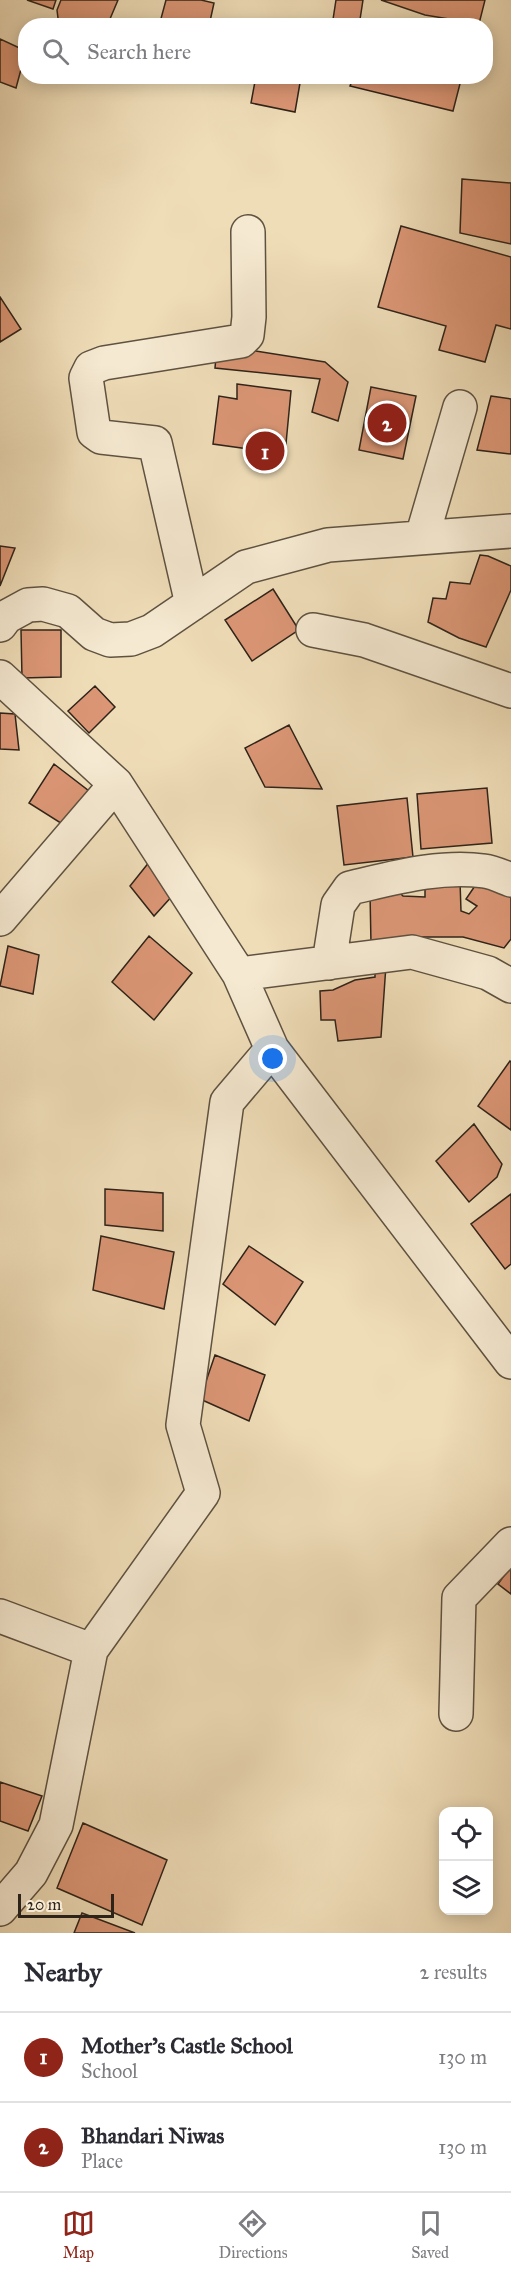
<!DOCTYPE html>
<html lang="en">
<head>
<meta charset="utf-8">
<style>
	:root { --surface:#fff; --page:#f7f7f7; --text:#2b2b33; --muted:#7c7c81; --line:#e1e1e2; --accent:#8f2418 }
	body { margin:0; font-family:"IM FELL Great Primer",serif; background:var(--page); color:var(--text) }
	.controls { position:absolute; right:18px; bottom:18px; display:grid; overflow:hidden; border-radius:12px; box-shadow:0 3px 15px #0003 }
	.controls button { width:54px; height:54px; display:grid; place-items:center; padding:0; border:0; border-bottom:2px solid var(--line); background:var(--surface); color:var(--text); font:30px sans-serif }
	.scale { position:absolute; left:18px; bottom:15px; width:96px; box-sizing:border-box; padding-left:6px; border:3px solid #2e2319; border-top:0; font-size:16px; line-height:21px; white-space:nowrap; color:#2e2319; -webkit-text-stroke:4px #f5e9d1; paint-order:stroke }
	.you { position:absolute; left:273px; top:1059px; width:21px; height:21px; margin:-15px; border:4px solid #fff; border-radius:50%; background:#1a73e8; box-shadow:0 0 0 9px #1a73e833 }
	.badge { display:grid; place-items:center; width:39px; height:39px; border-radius:50%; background:var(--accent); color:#fff; font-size:20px; font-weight:700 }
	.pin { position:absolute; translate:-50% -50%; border:3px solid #fff; box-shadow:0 2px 6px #0006 }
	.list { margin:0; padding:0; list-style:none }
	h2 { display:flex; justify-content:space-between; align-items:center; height:78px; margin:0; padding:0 24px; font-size:26px }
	h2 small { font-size:20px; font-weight:400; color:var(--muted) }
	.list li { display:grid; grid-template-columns:39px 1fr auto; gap:18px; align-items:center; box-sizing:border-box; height:90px; padding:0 24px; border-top:2px solid var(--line) }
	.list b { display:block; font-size:22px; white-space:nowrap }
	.list p { margin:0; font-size:20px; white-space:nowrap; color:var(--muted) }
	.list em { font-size:20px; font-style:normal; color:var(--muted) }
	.icon { flex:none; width:33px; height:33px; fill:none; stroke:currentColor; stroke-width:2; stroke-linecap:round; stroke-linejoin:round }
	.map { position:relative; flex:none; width:511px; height:1933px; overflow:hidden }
	.search { position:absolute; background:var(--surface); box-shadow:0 3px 15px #0003; left:18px; right:18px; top:18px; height:66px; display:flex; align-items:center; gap:15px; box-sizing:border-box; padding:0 21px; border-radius:24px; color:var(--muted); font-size:22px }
	.sheet { height:258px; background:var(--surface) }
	nav { display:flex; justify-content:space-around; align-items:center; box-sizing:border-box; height:84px; border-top:2px solid var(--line); background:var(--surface); font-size:16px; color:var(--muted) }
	nav a { display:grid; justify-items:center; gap:3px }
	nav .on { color:var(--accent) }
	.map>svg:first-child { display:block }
</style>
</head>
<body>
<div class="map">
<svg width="511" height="1933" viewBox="0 0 511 1933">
	<rect width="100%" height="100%" fill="#efddb8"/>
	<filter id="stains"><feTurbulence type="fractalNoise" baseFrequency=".00333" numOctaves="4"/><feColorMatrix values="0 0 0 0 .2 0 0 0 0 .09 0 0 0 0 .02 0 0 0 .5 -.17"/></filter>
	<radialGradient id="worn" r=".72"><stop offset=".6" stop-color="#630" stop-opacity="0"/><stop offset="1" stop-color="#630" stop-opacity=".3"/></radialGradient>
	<path fill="#db9675" stroke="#2e2319" stroke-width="1.5" d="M27 0H56L53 9Z
		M61 0H118L107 26H59L57 10Z
		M166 0H201L214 3 209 26H159Z
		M336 0H363L359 26H332Z
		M381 0H485L479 24 425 15Z
		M0 39 26 51 16 88 0 82Z
		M256 76H269L300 83 295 112 251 103Z
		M354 76H462L453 111 350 86Z
		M462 179 511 183V244L460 233Z
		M401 226 511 257V329L496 325 485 362 439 350 446 326 378 307Z
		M0 297 21 329 0 342Z
		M217 345 325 362 348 382 338 421 312 412 320 379 215 368Z
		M237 384 291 391 285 454 213 444 219 396 237 399Z
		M371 387 416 396 403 459 359 450Z
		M491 396 511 399V454L477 450Z
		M0 546 15 548 0 586Z
		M480 555 488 556 511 566V590L486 647 459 638 428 622 433 598 446 599 450 582 470 584Z
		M273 589 297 627V631L252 661 225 620Z
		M21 630H61V677L22 678Z
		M95 686 115 707 89 733 68 711Z
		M0 713 15 714 19 750 0 749Z
		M289 725 322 789 265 787 245 748Z
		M54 764 89 791 67 827 29 803Z
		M487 788 492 843 421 849 417 794Z
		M407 798 413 857 344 865 337 806Z
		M150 861 174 894 154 916 130 886Z
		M479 880 511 894V939L504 948 463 937H399L371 944 370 893 397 890 403 896 425 897V882L460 881 461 911 469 914 477 906 466 899Z
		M149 936 192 973 154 1020 112 982Z
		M8 946 39 955 33 994 0 986Z
		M386 965 381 1037 338 1041 335 1020H321L320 991 333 990 355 980 375 977V966Z
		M510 1061 511 1062V1130L478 1106Z
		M474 1124 502 1164 497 1177 469 1202 436 1161Z
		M105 1189 163 1193V1231L105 1225Z
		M511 1194V1264L505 1269 471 1224Z
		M101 1236 174 1252 164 1309 93 1290Z
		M249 1246 303 1282 275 1325 223 1284Z
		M215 1355 265 1375 249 1421 200 1399Z
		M511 1566V1594L498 1584Z
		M0 1782 42 1796 28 1831 0 1821Z
		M83 1823 167 1860 142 1925 57 1888Z
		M82 1913 135 1933H74Z"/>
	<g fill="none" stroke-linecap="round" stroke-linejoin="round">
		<g stroke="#5e5241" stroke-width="36">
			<path id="minor" d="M422 537 460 407
				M192 604 155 443 101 437 94 432 86 378 91 368 104 363 241 341 247 335 249 317 248 232
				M0 625 6 617 28 605 43 604 68 611 94 634 110 640 131 639 152 631 246 567 328 545 511 531
				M313 630 364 640 511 691
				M0 677 116 784 239 974 272 1049 511 1362
				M0 919 116 784
				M329 963 338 905 350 888C394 878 439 865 484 871 493 872 503 877 511 880
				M239 974 412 952 488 973 511 986
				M0 1616 91 1650
				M456 1714 459 1598 511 1544
				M0 1909 31 1873 56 1825 91 1650 203 1493 183 1425 227 1102 272 1049"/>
		</g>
		<use href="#minor" stroke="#f5e9d1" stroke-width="33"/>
	</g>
	<rect width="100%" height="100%" filter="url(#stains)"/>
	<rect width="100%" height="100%" fill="url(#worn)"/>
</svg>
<div class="controls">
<button><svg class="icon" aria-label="locate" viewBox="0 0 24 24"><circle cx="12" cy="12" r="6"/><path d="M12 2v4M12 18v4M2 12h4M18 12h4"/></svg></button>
<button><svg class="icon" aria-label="layers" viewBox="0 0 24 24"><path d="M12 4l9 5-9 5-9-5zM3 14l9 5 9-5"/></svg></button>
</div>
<div class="scale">20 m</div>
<div class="you"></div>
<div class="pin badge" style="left:265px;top:451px">1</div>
<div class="pin badge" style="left:387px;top:423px">2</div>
<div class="search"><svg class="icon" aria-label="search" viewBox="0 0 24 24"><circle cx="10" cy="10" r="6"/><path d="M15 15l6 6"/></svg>Search here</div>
</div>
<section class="sheet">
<h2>Nearby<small>2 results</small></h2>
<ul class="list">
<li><span class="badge">1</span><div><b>Mother's Castle School</b><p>School</p></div><em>130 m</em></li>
<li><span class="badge">2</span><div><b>Bhandari Niwas</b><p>Place</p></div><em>130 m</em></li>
</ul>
</section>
<nav>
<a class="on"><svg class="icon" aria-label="map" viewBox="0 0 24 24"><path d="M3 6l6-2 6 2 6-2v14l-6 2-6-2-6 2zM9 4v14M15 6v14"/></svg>Map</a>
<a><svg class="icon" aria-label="directions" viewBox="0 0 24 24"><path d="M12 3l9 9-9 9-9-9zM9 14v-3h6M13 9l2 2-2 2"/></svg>Directions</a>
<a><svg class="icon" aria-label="saved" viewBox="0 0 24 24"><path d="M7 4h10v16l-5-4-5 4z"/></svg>Saved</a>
</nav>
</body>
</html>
